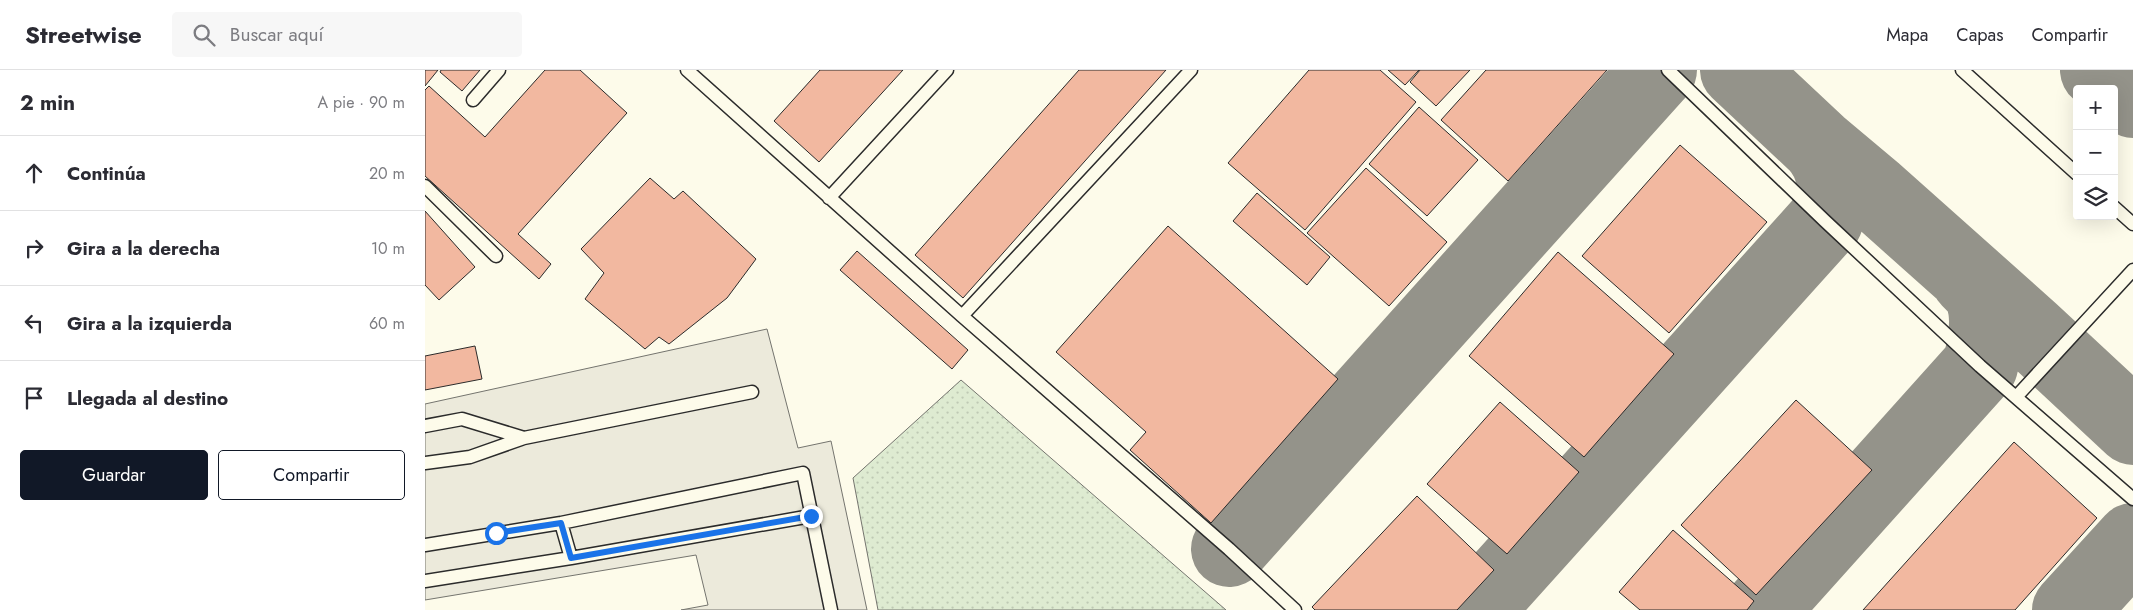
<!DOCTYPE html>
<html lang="es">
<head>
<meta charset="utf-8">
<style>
	:root { --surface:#fff; --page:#f7f7f7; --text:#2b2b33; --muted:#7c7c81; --line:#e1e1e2; --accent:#111827 }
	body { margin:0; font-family:Jost,sans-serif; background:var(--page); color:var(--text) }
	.controls { position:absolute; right:15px; top:15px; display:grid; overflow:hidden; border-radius:5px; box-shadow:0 5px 20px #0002 }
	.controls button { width:45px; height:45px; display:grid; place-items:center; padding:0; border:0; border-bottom:1px solid var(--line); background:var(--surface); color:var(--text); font:25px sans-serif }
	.stop { position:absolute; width:15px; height:15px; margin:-11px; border:4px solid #1a73e8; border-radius:50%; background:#fff }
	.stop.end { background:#1a73e8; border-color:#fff; box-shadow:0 1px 5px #0008 }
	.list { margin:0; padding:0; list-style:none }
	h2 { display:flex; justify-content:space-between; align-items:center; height:65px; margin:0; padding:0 20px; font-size:21px }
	h2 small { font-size:16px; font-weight:400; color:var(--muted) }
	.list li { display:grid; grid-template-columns:32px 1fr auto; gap:15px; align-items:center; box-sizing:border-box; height:75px; padding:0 20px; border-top:1px solid var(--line) }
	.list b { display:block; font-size:19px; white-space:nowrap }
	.list em { font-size:16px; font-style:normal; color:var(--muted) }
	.actions { display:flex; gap:10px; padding:15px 20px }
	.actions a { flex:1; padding:11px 0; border:1px solid var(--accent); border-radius:5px; text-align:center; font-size:18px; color:var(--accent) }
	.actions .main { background:var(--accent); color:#fff }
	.icon { flex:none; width:28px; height:28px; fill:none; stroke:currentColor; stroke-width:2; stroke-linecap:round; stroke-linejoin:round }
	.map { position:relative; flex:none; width:1708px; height:540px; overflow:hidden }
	header { display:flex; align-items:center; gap:30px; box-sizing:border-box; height:70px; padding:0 25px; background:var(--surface); border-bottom:1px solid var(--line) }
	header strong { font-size:24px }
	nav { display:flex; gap:28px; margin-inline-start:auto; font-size:18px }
	.search { width:350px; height:45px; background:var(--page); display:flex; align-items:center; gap:12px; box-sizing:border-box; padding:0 18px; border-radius:5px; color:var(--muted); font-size:19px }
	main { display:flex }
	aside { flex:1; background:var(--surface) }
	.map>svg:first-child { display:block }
</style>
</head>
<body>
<header>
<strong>Streetwise</strong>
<div class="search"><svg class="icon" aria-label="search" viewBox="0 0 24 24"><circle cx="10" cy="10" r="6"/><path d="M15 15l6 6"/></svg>Buscar aquí</div>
<nav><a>Mapa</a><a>Capas</a><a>Compartir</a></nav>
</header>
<main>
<aside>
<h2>2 min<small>A pie · 90 m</small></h2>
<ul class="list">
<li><svg class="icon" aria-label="ahead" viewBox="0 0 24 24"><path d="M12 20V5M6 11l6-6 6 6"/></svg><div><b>Continúa</b></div><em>20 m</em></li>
<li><svg class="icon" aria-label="right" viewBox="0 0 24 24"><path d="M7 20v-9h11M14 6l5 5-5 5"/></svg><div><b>Gira a la derecha</b></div><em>10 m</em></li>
<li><svg class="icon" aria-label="left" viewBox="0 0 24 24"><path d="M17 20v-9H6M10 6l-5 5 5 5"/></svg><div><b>Gira a la izquierda</b></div><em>60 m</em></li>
<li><svg class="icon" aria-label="arrive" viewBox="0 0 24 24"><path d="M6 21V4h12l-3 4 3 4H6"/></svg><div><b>Llegada al destino</b></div></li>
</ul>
<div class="actions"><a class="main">Guardar</a><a>Compartir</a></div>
</aside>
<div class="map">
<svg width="1708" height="540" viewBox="0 0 1708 540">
	<defs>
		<pattern id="grass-dots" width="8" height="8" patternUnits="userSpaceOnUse" patternTransform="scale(1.25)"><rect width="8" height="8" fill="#deebd1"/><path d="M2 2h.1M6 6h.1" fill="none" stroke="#bfcab4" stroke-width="1.8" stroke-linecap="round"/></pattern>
	</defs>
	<rect width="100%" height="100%" fill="#fdfbea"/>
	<path fill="url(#grass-dots)" stroke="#74746e" d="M536 310 801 540H453L428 408Z"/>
	<path fill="#eceadb" stroke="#74746e" d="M342 259 373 378 406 371 442 540H256L283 535 271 485 0 530V334Z"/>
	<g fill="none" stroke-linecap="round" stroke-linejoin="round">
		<path stroke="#94938a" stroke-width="76" d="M1313 0 1393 75 1449 122 1606 262 1708 357
			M1673 0 1708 30
			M804 479 1234 0
			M1050 540 1400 151C1412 122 1414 100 1393 75
			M1336 540 1555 296C1561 274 1566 246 1557 224 1554 219 1548 213 1544 209
			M1645 540 1708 471"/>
	</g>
	<path fill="#f2b8a0" stroke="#2b2b2b" d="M0 0H13L0 16Z
		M16 0H55L37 21 15 2Z
		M120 0H155L202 43 93 164 126 194 114 209 0 106V20L4 16 60 67Z
		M395 0H478L394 92 349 51Z
		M654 0H741L538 228 490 185Z
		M884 0H955L991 32 880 160 803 93Z
		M963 0H994L980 15Z
		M995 0H1045L1011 36 985 12Z
		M1061 0H1182L1083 111 1016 50Z
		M994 37 1053 90 1002 146 944 94Z
		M1255 75 1342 152 1244 263 1157 186Z
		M941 98 1022 172 964 236 882 163Z
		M225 108 249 129 258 121 331 189 302 228 244 274 234 267 220 279 160 229 179 203 156 179Z
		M832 123 905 187 882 215 808 151Z
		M0 141 50 197 14 230 0 215Z
		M743 156 913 309 786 453 705 380 721 362 631 282Z
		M432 181 543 280 527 299 415 200Z
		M1133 182 1249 284 1159 387 1044 286Z
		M50 276 57 309 0 320V286Z
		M1371 330 1447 400 1331 525 1256 455Z
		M1075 332 1154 402 1082 484 1002 414Z
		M1589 372 1672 448 1590 540H1438Z
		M992 426 1069 500 1032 540H890L887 537Z
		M1248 460 1329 531 1322 540H1215L1194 522Z"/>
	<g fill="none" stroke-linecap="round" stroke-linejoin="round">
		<g stroke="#2b2b2b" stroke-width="15">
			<path id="lane" d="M262 0 537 246 804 479 870 540
				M1243 0 1400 151 1555 296 1708 429
				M1537 0 1652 104
				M48 30 74 0
				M0 116 71 186
				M404 128 522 0
				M1689 137 1708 154
				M537 246 766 0
				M1592 326 1708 200
				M0 356 37 349 99 368
				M0 393 45 387 99 368 327 322
				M136 453 146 488 386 446
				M0 475 136 453 378 403 406 540
				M0 511 146 488"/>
		</g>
		<use href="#lane" stroke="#fdfbea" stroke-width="12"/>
	</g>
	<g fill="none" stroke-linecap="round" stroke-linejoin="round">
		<path stroke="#1a73e8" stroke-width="6" d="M71 463 136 453 146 488 386 446"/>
	</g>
</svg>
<div class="controls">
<button>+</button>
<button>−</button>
<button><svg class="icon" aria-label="layers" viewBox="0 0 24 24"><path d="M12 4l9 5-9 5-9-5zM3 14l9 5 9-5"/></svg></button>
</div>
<div class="stop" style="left:71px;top:463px"></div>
<div class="stop end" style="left:386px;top:446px"></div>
</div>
</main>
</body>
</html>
